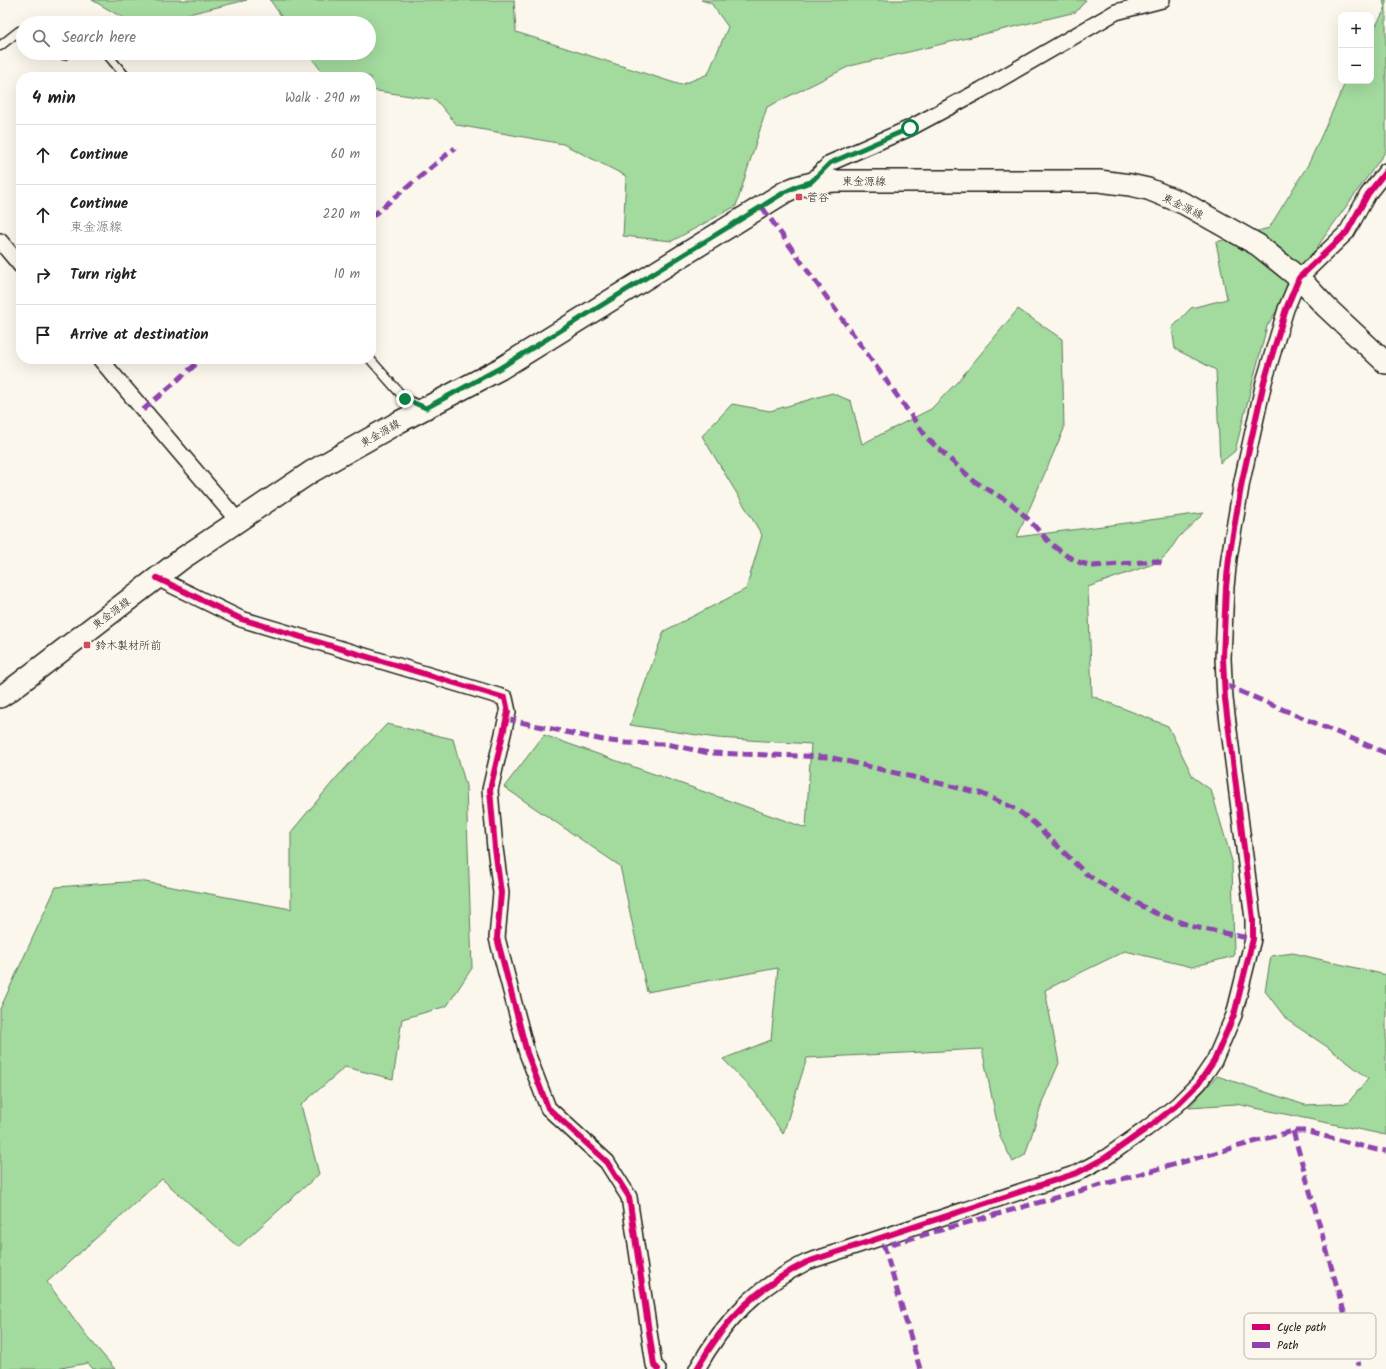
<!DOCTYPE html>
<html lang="en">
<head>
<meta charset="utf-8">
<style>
	:root { --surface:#fff; --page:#f6f6f6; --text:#222; --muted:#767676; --line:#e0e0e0 }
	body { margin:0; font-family:Kalam,"Klee One",sans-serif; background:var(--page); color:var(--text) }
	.controls { position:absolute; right:12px; top:12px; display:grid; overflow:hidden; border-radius:8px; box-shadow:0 4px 16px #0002 }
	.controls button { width:36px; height:36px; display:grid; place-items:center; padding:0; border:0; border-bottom:1px solid var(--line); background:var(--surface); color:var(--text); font:20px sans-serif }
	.stop { position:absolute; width:12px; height:12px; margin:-9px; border:3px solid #0b8043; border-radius:50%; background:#fff }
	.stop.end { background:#0b8043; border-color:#fff; box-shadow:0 1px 4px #0008 }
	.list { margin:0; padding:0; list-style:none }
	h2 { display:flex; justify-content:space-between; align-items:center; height:52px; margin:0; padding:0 16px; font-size:17px }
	h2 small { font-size:13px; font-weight:400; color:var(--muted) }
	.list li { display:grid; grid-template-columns:26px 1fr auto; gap:12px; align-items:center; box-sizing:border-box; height:60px; padding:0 16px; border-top:1px solid var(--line) }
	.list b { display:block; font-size:15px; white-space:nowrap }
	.list p { margin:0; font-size:13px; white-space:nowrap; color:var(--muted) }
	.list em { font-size:13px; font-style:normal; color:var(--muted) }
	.icon { flex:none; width:22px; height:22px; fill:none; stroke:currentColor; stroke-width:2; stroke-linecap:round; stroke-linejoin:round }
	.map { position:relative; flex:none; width:1386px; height:1369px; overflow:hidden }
	.search { position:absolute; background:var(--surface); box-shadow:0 4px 16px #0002; left:16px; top:16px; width:360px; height:44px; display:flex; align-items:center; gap:10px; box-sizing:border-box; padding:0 14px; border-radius:22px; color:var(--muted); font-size:15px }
	.panel { position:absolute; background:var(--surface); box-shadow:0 4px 16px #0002; left:16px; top:72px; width:360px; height:292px; border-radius:16px }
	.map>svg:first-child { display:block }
</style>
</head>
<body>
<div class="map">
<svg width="1386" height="1369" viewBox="0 0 1386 1369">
	<rect width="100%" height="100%" fill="#fbf7ec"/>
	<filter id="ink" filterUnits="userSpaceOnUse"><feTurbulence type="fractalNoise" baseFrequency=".025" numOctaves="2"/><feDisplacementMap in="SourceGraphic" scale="8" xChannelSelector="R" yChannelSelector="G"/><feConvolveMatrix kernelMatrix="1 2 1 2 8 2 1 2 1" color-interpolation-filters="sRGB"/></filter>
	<g filter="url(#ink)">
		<path fill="#a3da9e" stroke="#607b5d" d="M92 0H247L151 23H132Z
			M270 0H514L516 32 681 85 708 74 728 27 711 3 701 0H1086L1076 12 850 66 767 107 736 206 672 241 623 236 626 176 563 144 457 125 436 100 371 90V77H326L308 53H369V23H286Z
			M1383 0H1386V151L1322 240 1267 326 1235 451 1220 463 1216 370 1175 349 1172 328 1191 308 1227 299 1216 242 1269 228 1309 163 1346 81H1371V35L1385 9Z
			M1018 309 1062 339 1064 429 1017 537 1204 513 1178 538 1168 553 1159 562 1088 587 1092 696 1168 726 1193 777 1211 790 1232 861 1234 956 1192 967 1125 951 1045 990 1059 1063 1043 1100 1025 1155 1013 1162 1000 1137 982 1049 807 1058 783 1134 755 1092 723 1059 771 1040 778 968 647 992 620 866 504 787 544 735 806 828 811 744 717 738 630 725 664 631 746 589 762 535 702 436 732 404 770 411 832 393 851 401 862 444 931 409 959 380Z
			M387 724 453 739 466 786 472 968 447 1006 402 1019 393 1079 345 1067 301 1105 319 1174 238 1247 162 1179 47 1282 87 1336 115 1369H93L88 1363 56 1369H0V1009L56 887 140 881 291 909V832L337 777Z
			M1293 953 1386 975V1135L1236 1104 1189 1107 1217 1076 1305 1105 1348 1103 1368 1078 1326 1046 1287 1020 1265 991 1271 956Z"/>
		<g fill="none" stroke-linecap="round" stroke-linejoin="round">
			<g stroke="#1c1c1c" stroke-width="11">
				<path id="service" d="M0 46 19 31H23
					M60 53 64 55 67 53
					M106 53 126 77
					M370 359 405 399 424 407"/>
			</g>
			<g stroke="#1c1c1c" stroke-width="18">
				<path id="minor" d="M811 182 830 163 910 128 981 90 1116 12 1162 0
					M0 241 21 266
					M100 359 238 521
					M157 578 241 619 505 698 508 712 490 790 495 848 501 893 497 938 527 1053 548 1108 607 1162 629 1197 654 1365 658 1369
					M697 1369C725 1319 756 1288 807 1262L1077 1173 1105 1158 1146 1129 1177 1105 1199 1083 1214 1061 1234 1015 1253 939V919L1225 699 1223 658 1226 587 1229 558 1242 481 1264 382 1286 309 1299 278 1347 232 1368 194 1386 171"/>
			</g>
			<g stroke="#1c1c1c" stroke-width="24">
				<path id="secondary" d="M0 697 12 689 183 558 311 472 399 422 500 369 785 192C802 183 818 182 836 181H1099L1130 185 1148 189 1185 204 1258 245 1299 278 1326 307 1386 363"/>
			</g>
			<use href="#service" stroke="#fbf7ec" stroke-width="8"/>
			<use href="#minor" stroke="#fbf7ec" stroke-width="15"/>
			<use href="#secondary" stroke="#fbf7ec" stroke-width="21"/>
			<path stroke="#8e44ad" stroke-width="5" stroke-dasharray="10 5" stroke-linecap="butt" d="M762 207 928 439 974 481 1012 504 1027 518 1051 544 1067 556 1081 563 1094 566 1156 561 1166 565
				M371 217 455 148
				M143 410 202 359
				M1225 685 1386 753
				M506 719 603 740 626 743 666 744 709 753 829 757 980 793 1016 809 1034 823 1085 873 1095 880 1155 913 1194 927 1253 939
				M1293 1131 1359 1365
				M920 1369 884 1246 1293 1131H1305L1377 1150 1386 1151"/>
			<g stroke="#fbf7ec" stroke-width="8">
				<path id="cycleway" d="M157 578 241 619 505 698 508 712 490 790 495 848 501 893 497 938 527 1053 548 1108 607 1162 629 1197 654 1365 658 1369
					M697 1369C725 1319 756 1288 807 1262L1077 1173 1105 1158 1146 1129 1177 1105 1199 1083 1214 1061 1234 1015 1253 939V919L1225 699 1223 658 1226 587 1229 558 1242 481 1264 382 1286 309 1299 278 1347 232 1368 194 1386 171"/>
			</g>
			<use href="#cycleway" stroke="#d6006c" stroke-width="6"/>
		</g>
	</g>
	<g fill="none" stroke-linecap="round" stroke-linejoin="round" filter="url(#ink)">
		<path stroke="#0b8043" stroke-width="5" d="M405 399 426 408 500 368 785 192 798 186 811 182 830 163 910 128"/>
	</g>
	<g fill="#d1495b" stroke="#fbf7ec" stroke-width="1.5">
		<rect x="795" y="193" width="8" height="8" rx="2"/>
		<rect x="83" y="641" width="8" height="8" rx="2"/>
	</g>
	<g text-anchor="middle" stroke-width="3" stroke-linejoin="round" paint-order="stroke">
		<g font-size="11" fill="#1c1c1c" stroke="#fbf7ec">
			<text x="864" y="185">東金源線</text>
			<text transform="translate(1183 206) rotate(26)" y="4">東金源線</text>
			<text transform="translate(380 433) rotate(-30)" y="4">東金源線</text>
			<text transform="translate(111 613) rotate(-37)" y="4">東金源線</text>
		</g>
		<g font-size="11" fill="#1c1c1c" stroke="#fbf7ec" text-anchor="start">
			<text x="807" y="201">菅谷</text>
			<text x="95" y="649">鈴木製材所前</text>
		</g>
	</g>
	<rect x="1244" y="1313" width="132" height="46" rx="6" fill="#fbf7ec" stroke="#b8b5ae" stroke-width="1"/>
	<rect x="1252" y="1324" width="18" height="6" fill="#d6006c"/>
	<rect x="1252" y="1342" width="18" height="6" fill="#8e44ad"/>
	<g font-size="11" fill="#1c1c1c">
		<text x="1277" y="1331">Cycle path</text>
		<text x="1277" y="1349">Path</text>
	</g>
</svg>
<div class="controls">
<button>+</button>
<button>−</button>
</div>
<div class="stop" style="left:910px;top:128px"></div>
<div class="stop end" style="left:405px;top:399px"></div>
<div class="search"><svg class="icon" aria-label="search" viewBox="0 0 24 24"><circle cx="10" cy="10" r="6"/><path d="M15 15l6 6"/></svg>Search here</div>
<section class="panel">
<h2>4 min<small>Walk · 290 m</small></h2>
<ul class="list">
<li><svg class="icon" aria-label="ahead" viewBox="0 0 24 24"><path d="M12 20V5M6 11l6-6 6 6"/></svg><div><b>Continue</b></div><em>60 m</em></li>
<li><svg class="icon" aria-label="ahead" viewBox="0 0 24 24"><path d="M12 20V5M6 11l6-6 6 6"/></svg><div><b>Continue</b><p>東金源線</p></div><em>220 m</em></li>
<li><svg class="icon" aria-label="right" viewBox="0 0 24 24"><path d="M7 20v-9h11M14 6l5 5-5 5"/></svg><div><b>Turn right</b></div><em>10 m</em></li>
<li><svg class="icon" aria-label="arrive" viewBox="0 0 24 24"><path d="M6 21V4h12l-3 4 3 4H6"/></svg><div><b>Arrive at destination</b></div></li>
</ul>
</section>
</div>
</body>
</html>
